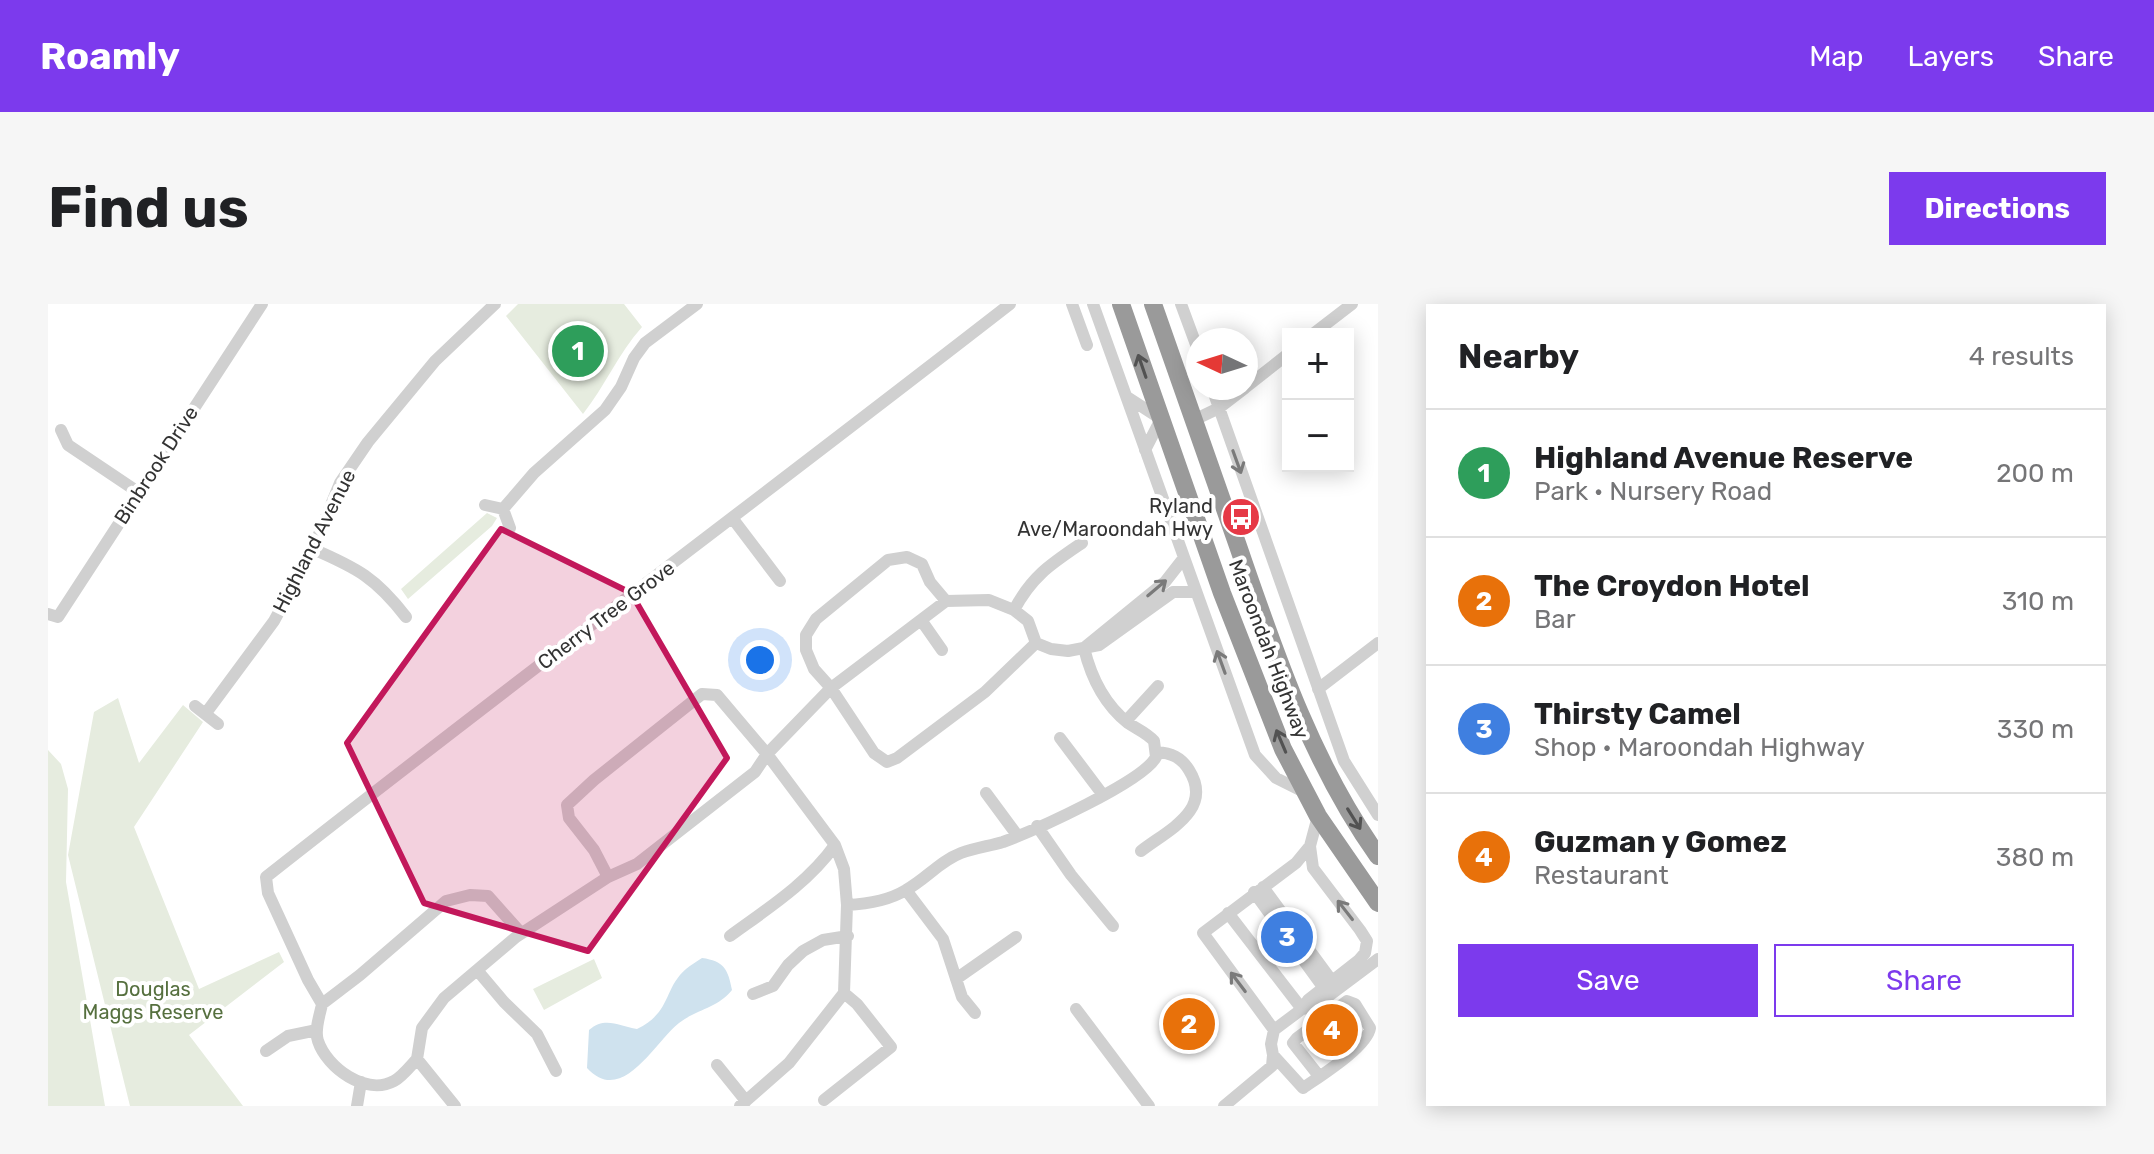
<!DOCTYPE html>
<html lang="en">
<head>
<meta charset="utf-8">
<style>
	:root { --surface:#fff; --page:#f6f6f6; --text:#202124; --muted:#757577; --line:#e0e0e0; --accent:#7c3aed }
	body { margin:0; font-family:Rubik,sans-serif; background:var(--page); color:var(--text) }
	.controls { position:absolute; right:24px; top:24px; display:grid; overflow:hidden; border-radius:0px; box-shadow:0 4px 20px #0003 }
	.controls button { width:72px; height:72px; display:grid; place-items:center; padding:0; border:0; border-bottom:2px solid var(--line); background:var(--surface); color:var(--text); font:40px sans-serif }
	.compass { position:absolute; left:1138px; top:24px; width:72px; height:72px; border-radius:50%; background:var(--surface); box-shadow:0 4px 20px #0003; rotate:274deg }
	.you { position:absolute; left:712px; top:356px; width:28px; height:28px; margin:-20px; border:6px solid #fff; border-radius:50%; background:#1a73e8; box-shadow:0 0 0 12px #1a73e833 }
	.badge { display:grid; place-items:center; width:52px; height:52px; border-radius:50%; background:var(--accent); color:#fff; font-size:26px; font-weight:700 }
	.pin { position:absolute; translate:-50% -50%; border:4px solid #fff; box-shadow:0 2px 8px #0006 }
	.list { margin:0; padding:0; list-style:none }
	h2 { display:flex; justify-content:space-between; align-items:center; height:104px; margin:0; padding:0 32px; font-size:34px }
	h2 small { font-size:26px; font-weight:400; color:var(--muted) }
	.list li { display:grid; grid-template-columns:52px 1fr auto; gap:24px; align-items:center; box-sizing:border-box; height:128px; padding:0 32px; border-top:2px solid var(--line) }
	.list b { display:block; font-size:30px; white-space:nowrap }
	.list p { margin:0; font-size:26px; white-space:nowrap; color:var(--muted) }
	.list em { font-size:26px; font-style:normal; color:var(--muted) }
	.actions { display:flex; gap:16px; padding:24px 32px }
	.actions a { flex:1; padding:18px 0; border:2px solid var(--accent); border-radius:0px; text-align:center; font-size:28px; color:var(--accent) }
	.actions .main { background:var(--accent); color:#fff }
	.map { position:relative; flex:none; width:1330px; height:802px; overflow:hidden; border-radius:0px }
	header { display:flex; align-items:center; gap:48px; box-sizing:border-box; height:112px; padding:0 40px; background:var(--accent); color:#fff }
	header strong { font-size:38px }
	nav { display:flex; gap:44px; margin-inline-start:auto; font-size:28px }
	.intro { display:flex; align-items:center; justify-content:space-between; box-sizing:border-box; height:192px; padding:0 48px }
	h1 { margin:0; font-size:56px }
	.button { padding:20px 36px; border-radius:0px; background:var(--accent); color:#fff; font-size:28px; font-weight:700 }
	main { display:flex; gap:48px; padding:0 48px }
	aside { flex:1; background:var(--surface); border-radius:0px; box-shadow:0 4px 20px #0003 }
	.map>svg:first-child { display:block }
</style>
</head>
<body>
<header>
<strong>Roamly</strong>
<nav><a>Map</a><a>Layers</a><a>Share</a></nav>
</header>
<div class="intro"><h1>Find us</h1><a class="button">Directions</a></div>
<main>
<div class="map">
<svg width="1330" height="802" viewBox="0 0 1330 802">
	<rect width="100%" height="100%" fill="#fff"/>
	<path fill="#e6ecdf" d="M470 0H576L594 23C570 50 557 82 535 110L458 12Z
		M439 209 449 214 444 222 360 295 353 285Z
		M70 394 91 459 135 401 155 418 86 523 151 685 231 648 236 658 141 731 195 802H82L20 551 46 408Z
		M0 446 13 460 20 485 18 578 57 802H0Z
		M546 655 554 674 496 706 485 685Z"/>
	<path fill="#cfe2ee" d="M654 654C676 657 680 665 684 686 670 704 649 705 631 719 605 740 574 802 539 764L541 726C557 712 571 722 589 725 624 708 615 685 638 665 643 661 649 657 654 654Z"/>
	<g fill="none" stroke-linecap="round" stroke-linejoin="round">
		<path stroke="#d0d0d0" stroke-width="12" d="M1024 0 1039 41
			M1045 0 1207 451 1228 474 1256 488
			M1133 0 1150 46
			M1265 30 1304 0
			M1198 83 1240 50
			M1164 84 1296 457 1330 511
			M1079 93 1113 115 1097 146
			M1146 116 1171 104 1197 84
			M13 126 20 141 90 188
			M437 201 455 205 462 224
			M455 205 486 169 557 106 573 83 586 54 597 39 649 0
			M685 215 732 277
			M265 245C309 264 328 274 358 313
			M898 297 882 278 874 260 859 253 840 256 768 315 758 331V346L766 365 783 384 826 449 839 458 849 454 937 388 988 339
			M966 306C984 272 1003 260 1034 239
			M0 310 10 313 214 0
			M873 316 894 346
			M1036 344 1117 278 1135 255
			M1270 385 1330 339
			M147 402 170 420
			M158 409 226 317 265 245 292 179 320 138 387 57 447 0
			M1078 417 1110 382
			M1012 434 1055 491
			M938 489 969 531
			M1270 512 1262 542 1265 564 1312 626 1319 637 1317 649 1311 656 1260 696 1254 705 1226 726 1223 740 1225 751 1255 784C1272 772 1319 743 1322 724L1307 700 1299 697 1249 734 1245 739 1271 772
			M989 522 1023 571 1065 622
			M1093 547C1120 526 1166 506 1141 466 1133 453 1123 449 1109 448
			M560 573 546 546 521 514 519 501 546 476 654 390 669 391 719 450 787 541 796 565 799 601 796 689 741 759 692 802
			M1215 583 1284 677
			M858 586 895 635 914 693 927 709
			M1206 588 1275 683
			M799 601C820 600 840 597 858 586 878 575 892 557 913 549 927 544 941 542 955 538 985 527 1095 478 1108 453L1106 437C1099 429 1089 425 1080 419 1056 400 1043 373 1036 344
			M1180 609 1254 705
			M682 632C719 605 760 579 787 541
			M429 666 456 698 489 730 508 767
			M908 675 968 633
			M705 690 725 682 740 661 755 647 775 636 800 632
			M274 700 260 676 220 589 218 573C464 379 715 192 962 0
			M1028 705 1101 802
			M1254 705 1266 703 1330 655
			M1226 726 1155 629 1248 559 1262 542
			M218 747 240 732 269 726
			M369 755C363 761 355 772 346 777 318 792 279 764 270 737 266 726 272 711 274 700L312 671 398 597 422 591 440 592 473 629
			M669 761 698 797
			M776 796 843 743 809 700 796 689
			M309 802 313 778
			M407 802 369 755 374 724 396 694 468 633 560 573 589 560 707 468 719 450 783 384 898 297 941 296 966 306 980 317 988 339 1003 345 1020 347 1051 341 1125 288H1147
			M1176 802 1224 762 1225 751"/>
		<path stroke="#9a9a9a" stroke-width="18" d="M1073 0 1174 289 1235 445 1270 512 1330 599
			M1105 0C1133 81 1162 161 1190 242 1227 349 1263 458 1330 552"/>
	</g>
	<defs><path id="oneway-shaft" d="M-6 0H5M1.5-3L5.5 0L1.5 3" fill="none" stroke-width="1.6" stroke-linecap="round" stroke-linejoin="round" transform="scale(2)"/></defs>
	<g stroke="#525252">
		<use href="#oneway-shaft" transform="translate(1094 62) rotate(-109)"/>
		<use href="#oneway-shaft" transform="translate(1233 437) rotate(-113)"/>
		<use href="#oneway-shaft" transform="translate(1306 515) rotate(58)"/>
	</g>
	<g stroke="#7a7a7a">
		<use href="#oneway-shaft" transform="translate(1189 158) rotate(70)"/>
		<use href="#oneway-shaft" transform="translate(1109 284) rotate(-40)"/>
		<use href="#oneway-shaft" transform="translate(1173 358) rotate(-110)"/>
		<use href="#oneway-shaft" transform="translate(1297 606) rotate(-128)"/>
		<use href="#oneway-shaft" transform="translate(1190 678) rotate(-127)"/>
	</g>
	<path fill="#c2185b" fill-opacity="0.2" stroke="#c2185b" stroke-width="6" stroke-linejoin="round" d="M453 225 583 289 679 454 540 647 376 599 299 439Z"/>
	<defs>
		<g id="bus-disc" transform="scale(2)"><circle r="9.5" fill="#e63946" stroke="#fff"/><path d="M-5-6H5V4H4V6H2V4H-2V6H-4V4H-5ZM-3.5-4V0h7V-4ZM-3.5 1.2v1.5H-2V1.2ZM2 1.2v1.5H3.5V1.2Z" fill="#fff"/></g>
	</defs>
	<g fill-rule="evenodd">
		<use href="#bus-disc" x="1193" y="213"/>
	</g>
	<g text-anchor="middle" stroke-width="8" stroke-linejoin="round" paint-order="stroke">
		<g font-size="20" fill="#333" stroke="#fff">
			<text transform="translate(108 161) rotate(-57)" y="7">Binbrook Drive</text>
			<text transform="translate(266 237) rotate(-63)" y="7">Highland Avenue</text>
			<text transform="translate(558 311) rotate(-37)" y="7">Cherry Tree Grove</text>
			<text transform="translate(1221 345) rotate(69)" y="7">Maroondah Highway</text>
		</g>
		<g font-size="20" fill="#333" stroke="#fff" text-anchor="end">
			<text x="1165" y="209">Ryland<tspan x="1165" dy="23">Ave/Maroondah Hwy</tspan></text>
		</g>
		<g font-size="20" fill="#56703f" stroke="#fff">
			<text x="105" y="692">Douglas<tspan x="105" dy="23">Maggs Reserve</tspan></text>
		</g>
	</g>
</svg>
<div class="controls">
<button>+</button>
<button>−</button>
</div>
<svg class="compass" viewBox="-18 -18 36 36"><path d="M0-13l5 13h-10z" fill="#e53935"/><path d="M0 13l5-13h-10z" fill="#757577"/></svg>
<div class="you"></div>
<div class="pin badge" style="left:530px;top:47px;background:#2e9e5b">1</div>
<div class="pin badge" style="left:1141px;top:720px;background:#e8710a">2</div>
<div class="pin badge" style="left:1239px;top:633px;background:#3f7fe0">3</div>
<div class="pin badge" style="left:1284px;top:726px;background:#e8710a">4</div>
</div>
<aside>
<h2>Nearby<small>4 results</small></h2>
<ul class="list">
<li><span class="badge" style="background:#2e9e5b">1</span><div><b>Highland Avenue Reserve</b><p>Park · Nursery Road</p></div><em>200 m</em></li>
<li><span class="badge" style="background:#e8710a">2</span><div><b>The Croydon Hotel</b><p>Bar</p></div><em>310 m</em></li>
<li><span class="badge" style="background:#3f7fe0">3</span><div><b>Thirsty Camel</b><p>Shop · Maroondah Highway</p></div><em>330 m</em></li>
<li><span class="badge" style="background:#e8710a">4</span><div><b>Guzman y Gomez</b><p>Restaurant</p></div><em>380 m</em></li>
</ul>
<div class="actions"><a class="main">Save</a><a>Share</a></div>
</aside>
</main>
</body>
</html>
